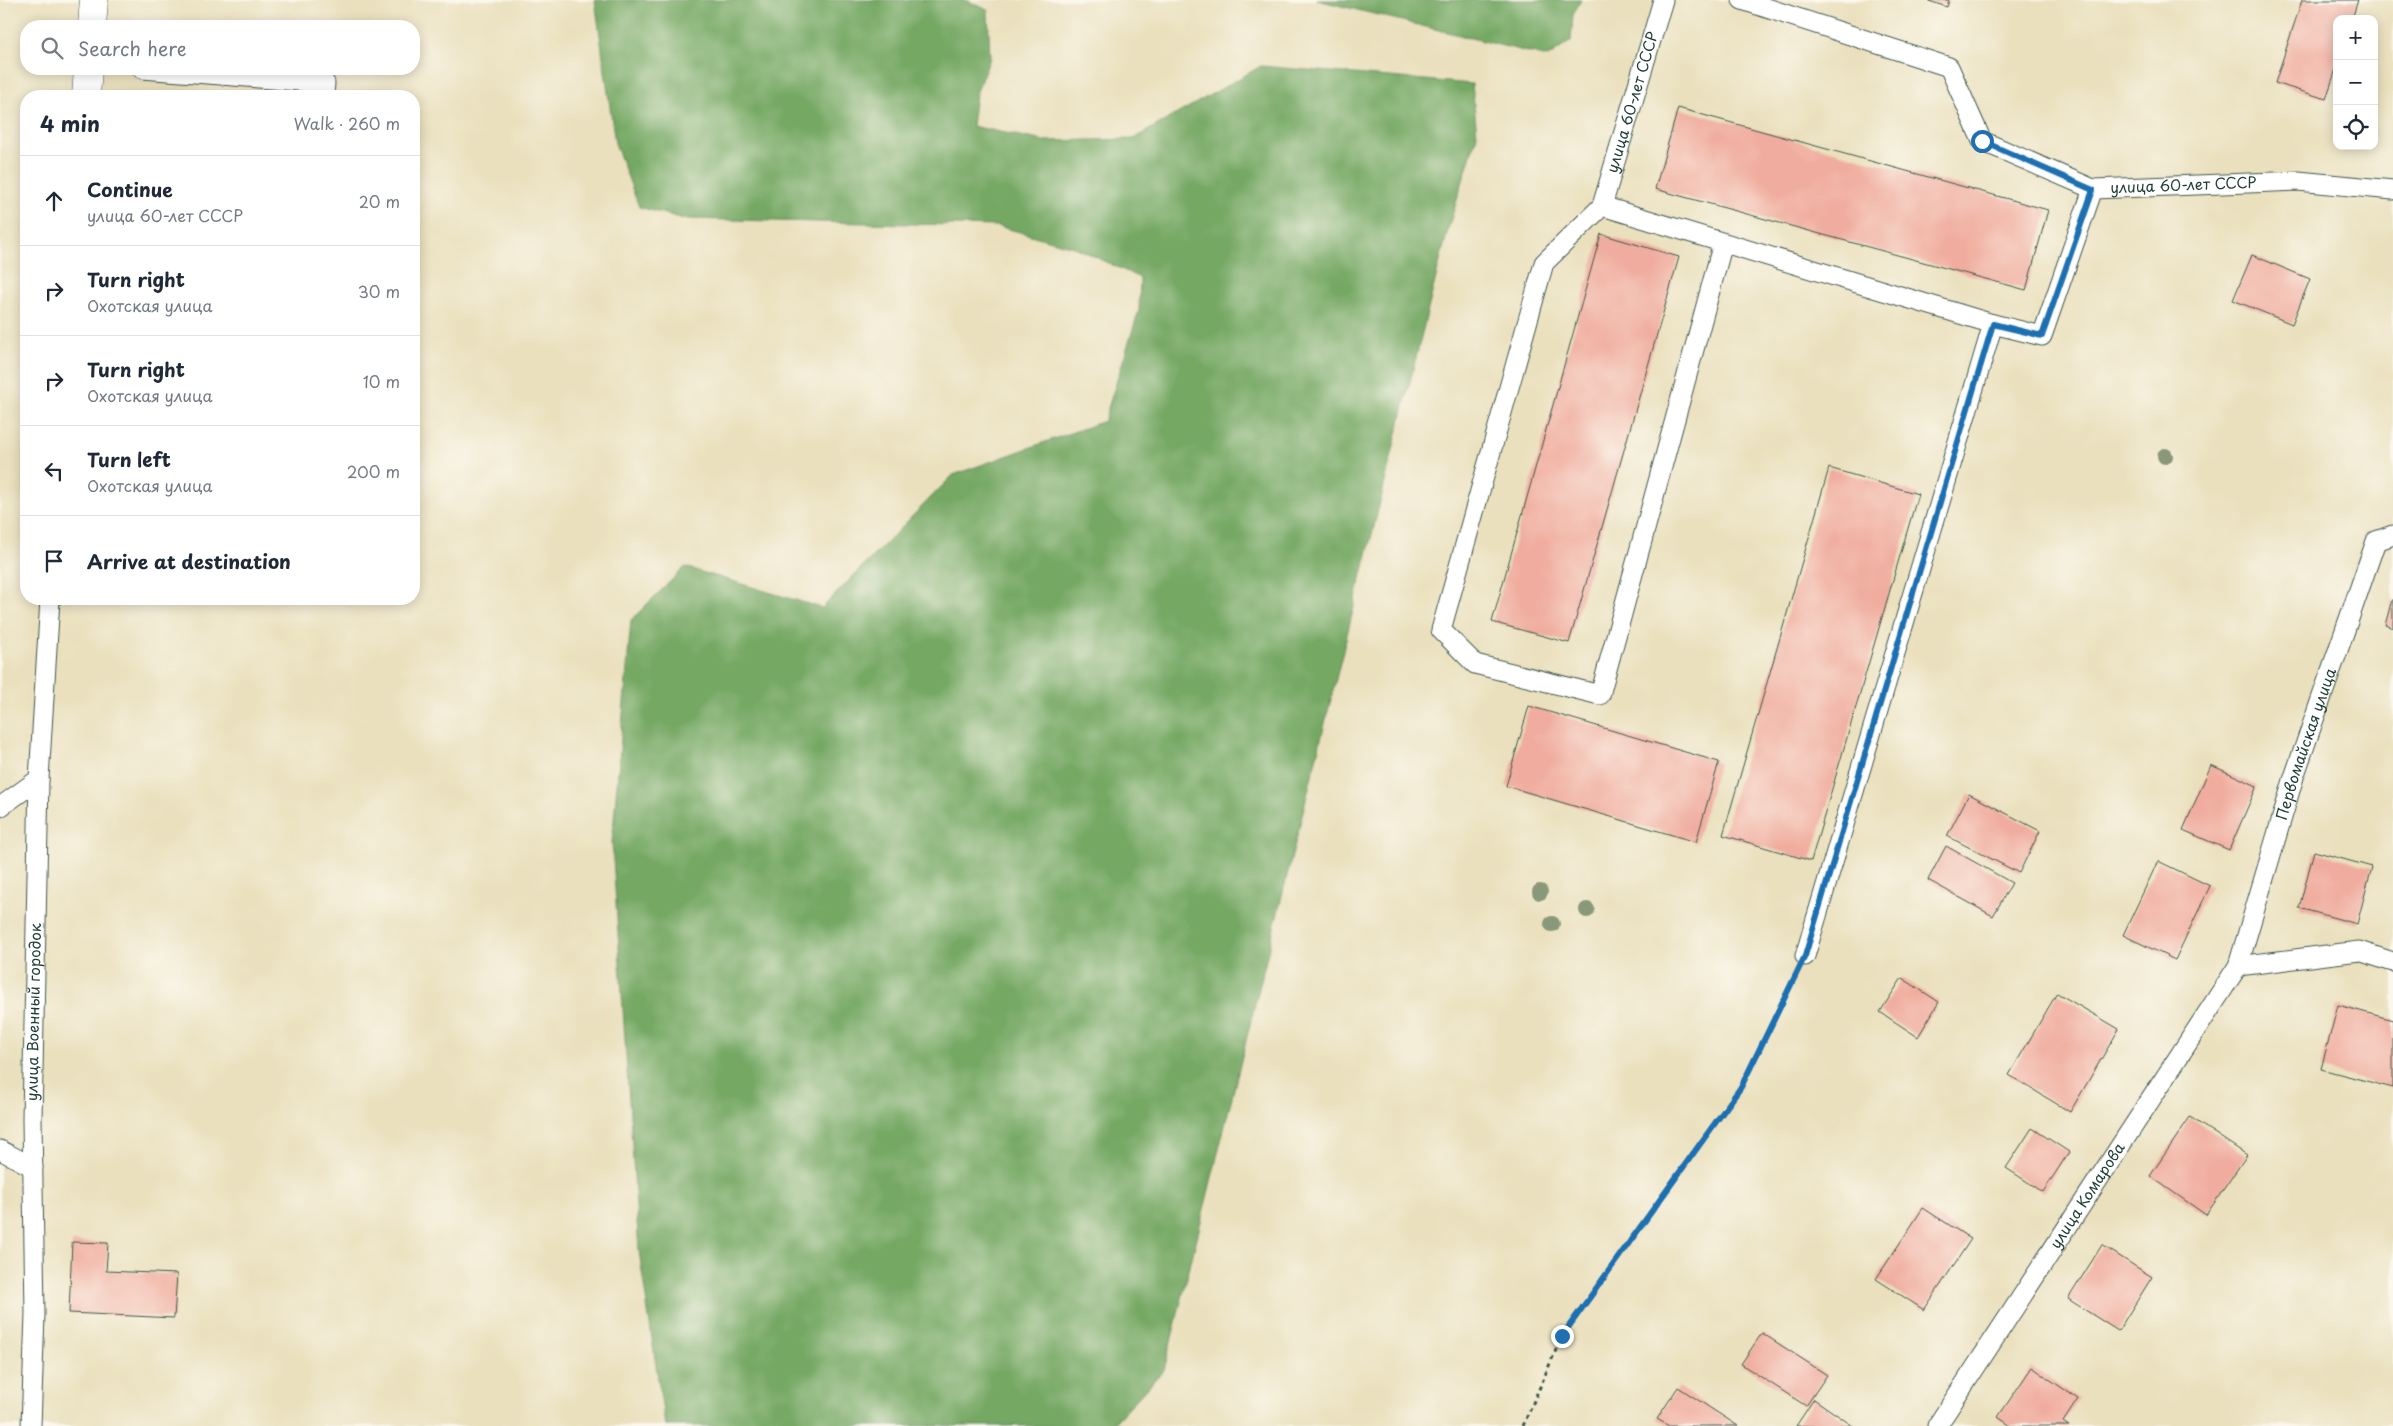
<!DOCTYPE html>
<html lang="en">
<head>
<meta charset="utf-8">
<style>
	:root { --surface:#fff; --page:#f6f6f7; --text:#1f2937; --muted:#747a83; --line:#e0e1e3 }
	body { margin:0; font-family:"Playpen Sans",sans-serif; background:var(--page); color:var(--text) }
	.controls { position:absolute; right:15px; top:15px; display:grid; overflow:hidden; border-radius:10px; box-shadow:0 2px 12px #0003 }
	.controls button { width:45px; height:45px; display:grid; place-items:center; padding:0; border:0; border-bottom:1px solid var(--line); background:var(--surface); color:var(--text); font:25px sans-serif }
	.stop { position:absolute; width:15px; height:15px; margin:-11px; border:4px solid #1f6fb2; border-radius:50%; background:#fff }
	.stop.end { background:#1f6fb2; border-color:#fff; box-shadow:0 1px 5px #0008 }
	.list { margin:0; padding:0; list-style:none }
	h2 { display:flex; justify-content:space-between; align-items:center; height:65px; margin:0; padding:0 20px; font-size:21px }
	h2 small { font-size:16px; font-weight:400; color:var(--muted) }
	.list li { display:grid; grid-template-columns:32px 1fr auto; gap:15px; align-items:center; box-sizing:border-box; height:90px; padding:0 20px; border-top:1px solid var(--line) }
	.list b { display:block; font-size:19px; white-space:nowrap }
	.list p { margin:0; font-size:16px; white-space:nowrap; color:var(--muted) }
	.list em { font-size:16px; font-style:normal; color:var(--muted) }
	.icon { flex:none; width:28px; height:28px; fill:none; stroke:currentColor; stroke-width:2; stroke-linecap:round; stroke-linejoin:round }
	.map { position:relative; flex:none; width:2393px; height:1426px; overflow:hidden }
	.search { position:absolute; background:var(--surface); box-shadow:0 2px 12px #0003; left:20px; top:20px; width:400px; height:55px; display:flex; align-items:center; gap:12px; box-sizing:border-box; padding:0 18px; border-radius:20px; color:var(--muted); font-size:19px }
	.panel { position:absolute; background:var(--surface); box-shadow:0 2px 12px #0003; left:20px; top:90px; width:400px; height:515px; border-radius:20px }
	.map>svg:first-child { display:block }
</style>
</head>
<body>
<div class="map">
<svg width="2393" height="1426" viewBox="0 0 2393 1426">
	<rect width="100%" height="100%" fill="#fbf7ec"/>
	<filter id="ink" filterUnits="userSpaceOnUse"><feTurbulence type="fractalNoise" baseFrequency=".02" numOctaves="2"/><feDisplacementMap in="SourceGraphic" scale="10" xChannelSelector="R" yChannelSelector="G"/><feConvolveMatrix kernelMatrix="1 2 1 2 8 2 1 2 1" color-interpolation-filters="sRGB"/></filter>
	<filter id="wash" filterUnits="userSpaceOnUse"><feTurbulence type="fractalNoise" baseFrequency=".0096" numOctaves="4" result="noise"/><feDisplacementMap in="SourceGraphic" scale="20" xChannelSelector="R" yChannelSelector="G"/><feGaussianBlur stdDeviation="1.12" result="paint"/><feColorMatrix in="noise" values="0 0 0 0 0 0 0 0 0 0 0 0 0 0 0 0 0 1.4 0 .05"/><feComposite in="paint" operator="in"/></filter>
	<g filter="url(#wash)">
		<rect width="100%" height="100%" fill="#eae0bd"/>
		<path fill="#74a864" stroke="#4a724c" d="M595 0H966L988 10 990 58 976 94 972 126 1044 141 1133 139 1261 66 1472 84 1477 135 1448 229 1164 1370 1111 1426H665L639 1251 612 843 631 620 685 567 822 608 953 475 1104 421 1139 310 1140 278 1077 248 998 226 684 219 639 207 615 143Z
			M1317 0H1581L1573 15 1571 41 1548 57Z"/>
		<g id="blocks">
			<path fill="#f0ad9f" d="M1926 0H1949L1947 7Z
				M2302 0H2358L2352 19H2337V66L2326 99 2275 83Z
				M1678 108 2048 210 2026 290 1655 189Z
				M1601 234 1679 257 1569 643 1492 622Z
				M2252 255 2310 279 2292 324 2233 300Z
				M1829 468 1918 494 1811 861 1723 835Z
				M2392 600H2393V628L2385 625Z
				M1529 706 1719 762 1696 842 1506 786Z
				M2211 765 2257 786 2229 850 2183 830Z
				M1969 794 2040 831 2019 873 1947 836Z
				M1946 846 2012 883 1993 916 1928 880Z
				M2314 851 2372 867 2357 924 2299 908Z
				M2158 861 2210 886 2175 960 2123 935Z
				M1902 978 1939 1002 1918 1037 1880 1012Z
				M2057 993 2119 1029 2070 1112 2009 1075Z
				M2338 1005 2393 1020V1088L2321 1069Z
				M2190 1117 2247 1155 2206 1215 2150 1176Z
				M2032 1128 2069 1152 2043 1192 2006 1168Z
				M1923 1208 1971 1239 1924 1310 1876 1279Z
				M72 1242 108 1243 106 1271 177 1274 174 1318 69 1313Z
				M2102 1245 2152 1277 2118 1331 2068 1299Z
				M1762 1333 1827 1375 1806 1406 1741 1364Z
				M2032 1367 2078 1399 2063 1422 2069 1426H2011L1998 1417Z
				M1678 1387 1738 1426H1669L1657 1419Z
				M1814 1399 1853 1426H1796Z"/>
		</g>
	</g>
	<g filter="url(#ink)">
		<use href="#blocks" fill-opacity="0" stroke="#3d5549" stroke-width="1"/>
		<g fill="none" stroke-linecap="round" stroke-linejoin="round">
			<g stroke="#3d5549" stroke-width="21">
				<g id="lane">
					<path id="s1" d="M1742 0 1949 67 1982 141 2093 189 2298 181 2393 190"/>
					<path d="M142 69 325 83 324 96"/>
					<path id="s2" d="M1602 206 1663 0"/>
					<path d="M1723 243 1600 695 1475 664 1441 630 1544 263 1602 206 1993 324"/>
					<path d="M0 807 39 779"/>
					<path d="M1805 956 1993 324 2042 336 2093 189"/>
					<path d="M2238 966 2359 951 2393 962"/>
					<path d="M0 1150 33 1167"/>
					<path id="s3" d="M31 1426 35 1314 32 1119 39 779 50 599"/>
					<path id="s4" d="M1937 1426 2238 966 2294 777 2376 541 2393 535"/>
				</g>
			</g>
			<g stroke="#3d5549" stroke-width="29">
				<path id="street" d="M92 26 94 0
					M86 96 88 69"/>
			</g>
			<path stroke="#3d5549" stroke-width="3" stroke-dasharray="4 4" stroke-linecap="butt" d="M1523 1426 1562 1336 1741 1087 1792 982"/>
			<use href="#lane" stroke="#fff" stroke-width="19"/>
			<use href="#street" stroke="#fff" stroke-width="28"/>
		</g>
		<g fill="#8a987a">
			<circle cx="2165" cy="456" r="8"/>
			<circle cx="1540" cy="892" r="8"/>
			<circle cx="1587" cy="910" r="8"/>
			<circle cx="1552" cy="924" r="8"/>
		</g>
	</g>
	<g fill="none" stroke-linecap="round" stroke-linejoin="round" filter="url(#ink)">
		<path stroke="#1f6fb2" stroke-width="6" d="M1562 1336 1741 1087 1805 956 1993 324 2042 336 2093 190 1982 141"/>
	</g>
	<g text-anchor="middle" stroke-width="4.5" stroke-linejoin="round" paint-order="stroke">
		<g font-size="15" fill="#1f3d34" stroke="#fbf7ec">
			<text dy="5" stroke="none"><textPath href="#s2" startOffset="108">улица 60-лет СССР</textPath></text>
			<text dy="5" stroke="none"><textPath href="#s1" startOffset="510">улица 60-лет СССР</textPath></text>
			<text dy="5" stroke="none"><textPath href="#s4" startOffset="782">Первомайская улица</textPath></text>
			<text dy="5" stroke="none"><textPath href="#s3" startOffset="414">улица Военный городок</textPath></text>
			<text dy="5" stroke="none"><textPath href="#s4" startOffset="275">улица Комарова</textPath></text>
		</g>
	</g>
</svg>
<div class="controls">
<button>+</button>
<button>−</button>
<button><svg class="icon" aria-label="locate" viewBox="0 0 24 24"><circle cx="12" cy="12" r="6"/><path d="M12 2v4M12 18v4M2 12h4M18 12h4"/></svg></button>
</div>
<div class="stop" style="left:1982px;top:141px"></div>
<div class="stop end" style="left:1562px;top:1336px"></div>
<div class="search"><svg class="icon" aria-label="search" viewBox="0 0 24 24"><circle cx="10" cy="10" r="6"/><path d="M15 15l6 6"/></svg>Search here</div>
<section class="panel">
<h2>4 min<small>Walk · 260 m</small></h2>
<ul class="list">
<li><svg class="icon" aria-label="ahead" viewBox="0 0 24 24"><path d="M12 20V5M6 11l6-6 6 6"/></svg><div><b>Continue</b><p>улица 60-лет СССР</p></div><em>20 m</em></li>
<li><svg class="icon" aria-label="right" viewBox="0 0 24 24"><path d="M7 20v-9h11M14 6l5 5-5 5"/></svg><div><b>Turn right</b><p>Охотская улица</p></div><em>30 m</em></li>
<li><svg class="icon" aria-label="right" viewBox="0 0 24 24"><path d="M7 20v-9h11M14 6l5 5-5 5"/></svg><div><b>Turn right</b><p>Охотская улица</p></div><em>10 m</em></li>
<li><svg class="icon" aria-label="left" viewBox="0 0 24 24"><path d="M17 20v-9H6M10 6l-5 5 5 5"/></svg><div><b>Turn left</b><p>Охотская улица</p></div><em>200 m</em></li>
<li><svg class="icon" aria-label="arrive" viewBox="0 0 24 24"><path d="M6 21V4h12l-3 4 3 4H6"/></svg><div><b>Arrive at destination</b></div></li>
</ul>
</section>
</div>
</body>
</html>
